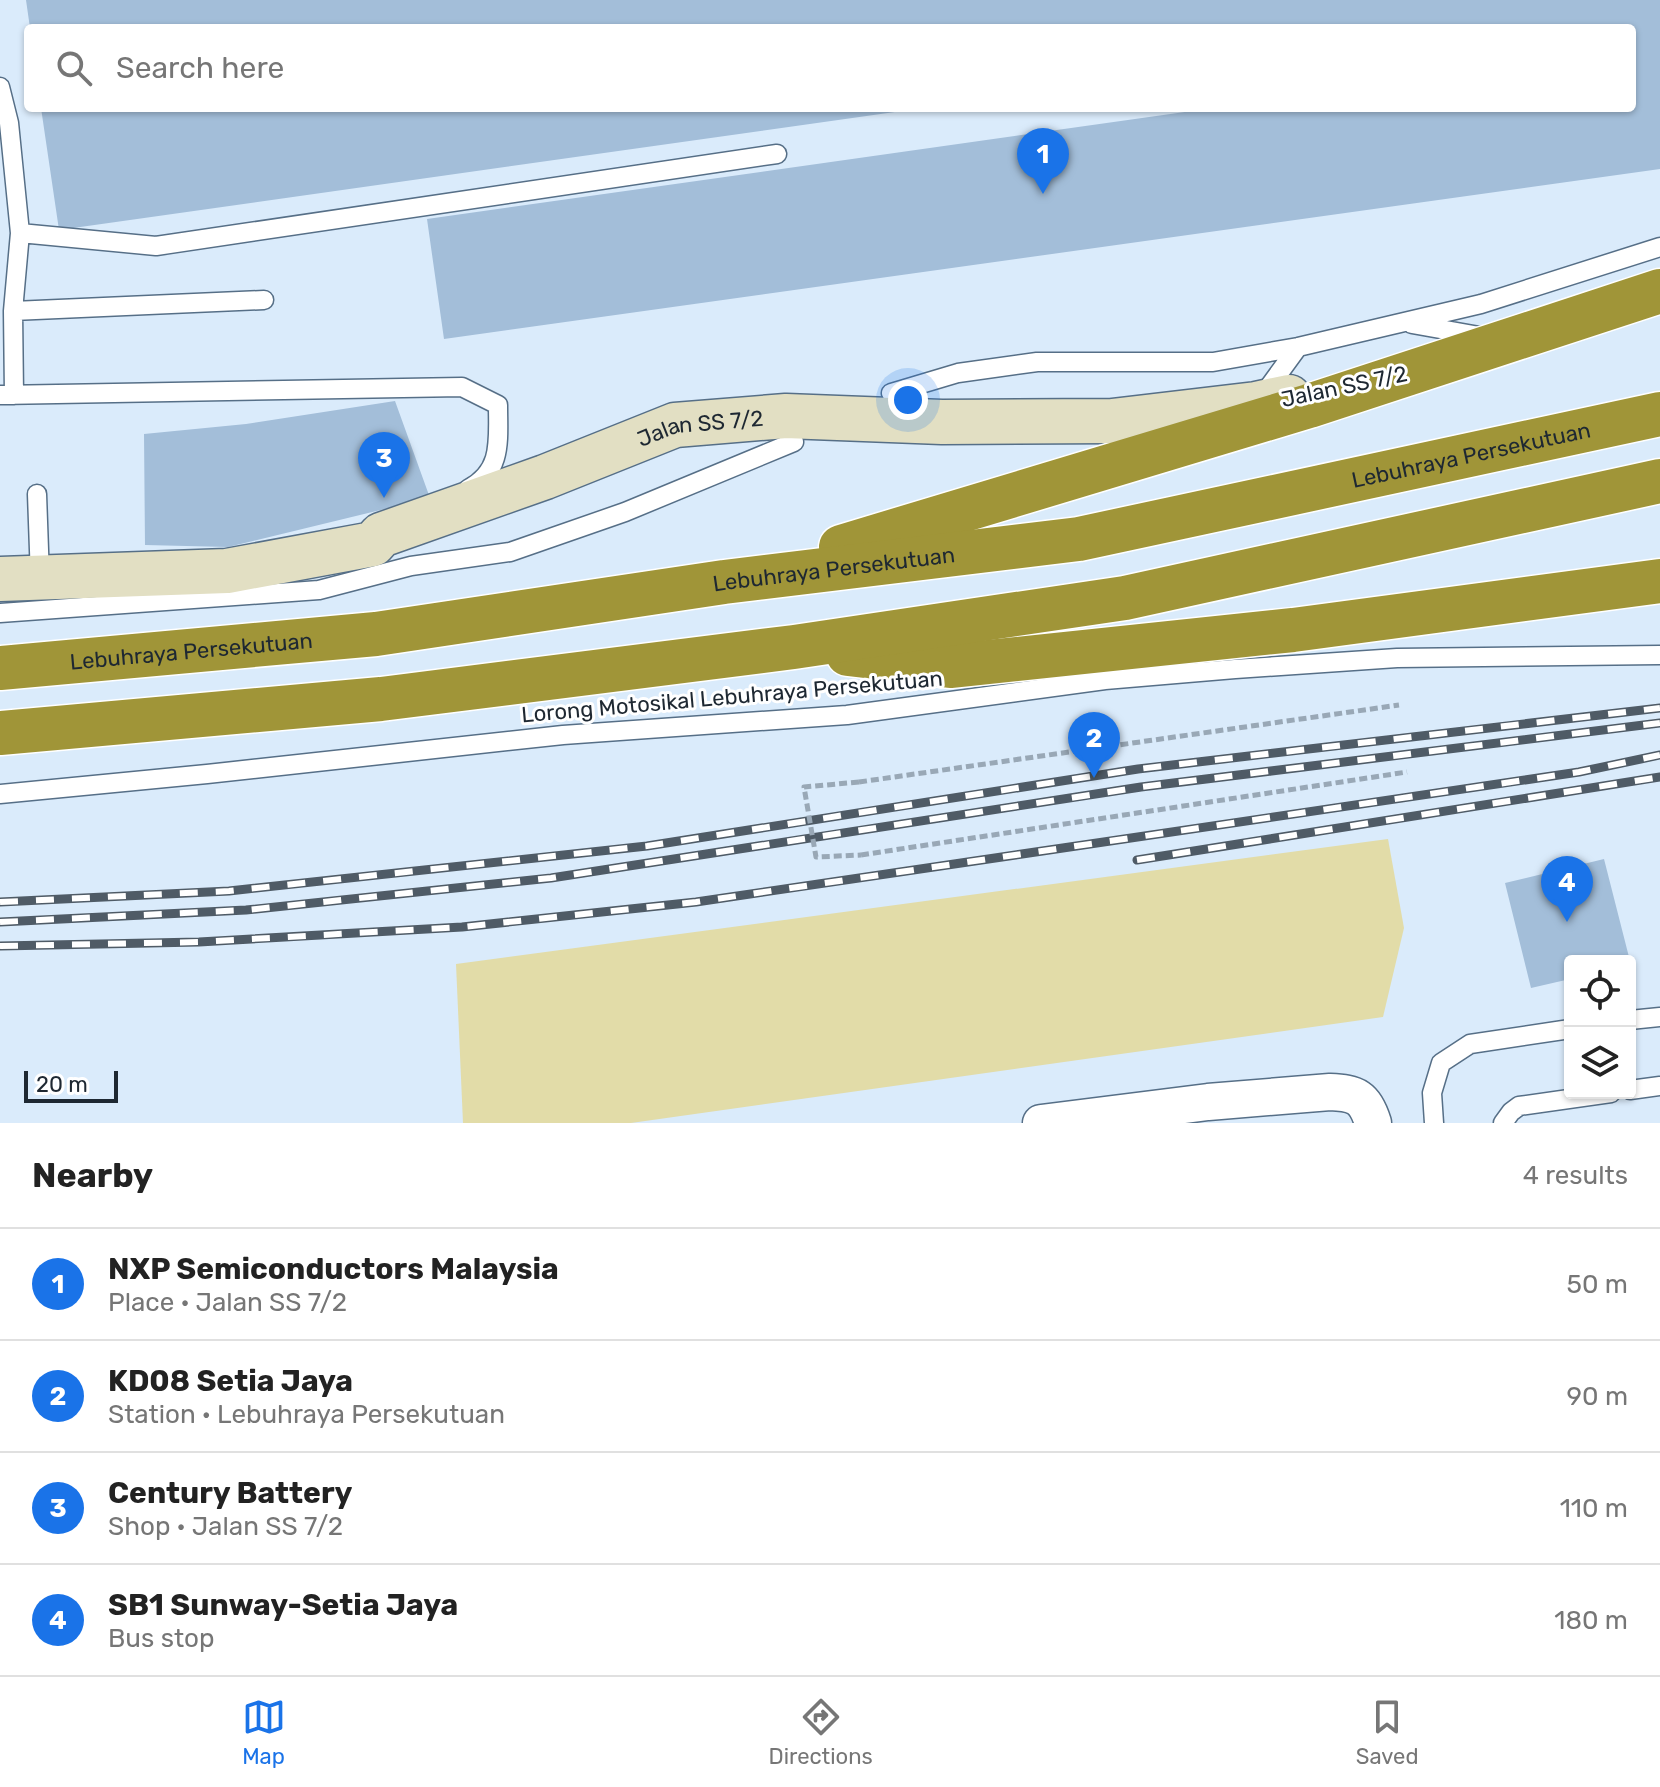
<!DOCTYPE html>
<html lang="en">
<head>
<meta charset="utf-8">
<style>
	:root { --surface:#fff; --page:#f6f6f6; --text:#222; --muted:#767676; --line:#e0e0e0; --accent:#1a73e8 }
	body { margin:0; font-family:Rubik,sans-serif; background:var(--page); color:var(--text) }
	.controls { position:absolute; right:24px; bottom:24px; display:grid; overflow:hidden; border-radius:8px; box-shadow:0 2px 6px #0004 }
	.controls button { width:72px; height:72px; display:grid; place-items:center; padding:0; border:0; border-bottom:2px solid var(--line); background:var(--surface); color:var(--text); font:40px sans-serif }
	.scale { position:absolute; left:24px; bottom:20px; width:94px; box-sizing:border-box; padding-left:8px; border:4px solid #1e2832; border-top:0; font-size:22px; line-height:28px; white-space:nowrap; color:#1e2832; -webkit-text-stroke:6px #fff; paint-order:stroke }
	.you { position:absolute; left:908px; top:400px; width:28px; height:28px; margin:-20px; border:6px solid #fff; border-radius:50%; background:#1a73e8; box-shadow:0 0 0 12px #1a73e833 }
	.badge { display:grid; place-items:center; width:52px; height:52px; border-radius:50%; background:var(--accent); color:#fff; font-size:26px; font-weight:700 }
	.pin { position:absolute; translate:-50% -66px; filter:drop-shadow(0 2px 4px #0008) }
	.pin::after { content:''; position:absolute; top:42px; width:28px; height:24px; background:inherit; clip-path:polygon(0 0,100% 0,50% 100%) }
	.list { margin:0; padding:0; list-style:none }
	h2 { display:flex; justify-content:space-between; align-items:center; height:104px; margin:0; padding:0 32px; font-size:34px }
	h2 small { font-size:26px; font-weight:400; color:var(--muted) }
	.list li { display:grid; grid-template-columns:52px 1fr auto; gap:24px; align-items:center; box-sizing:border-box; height:112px; padding:0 32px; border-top:2px solid var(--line) }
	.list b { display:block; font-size:30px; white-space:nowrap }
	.list p { margin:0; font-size:26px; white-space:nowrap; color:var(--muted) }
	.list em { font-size:26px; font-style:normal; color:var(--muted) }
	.icon { flex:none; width:44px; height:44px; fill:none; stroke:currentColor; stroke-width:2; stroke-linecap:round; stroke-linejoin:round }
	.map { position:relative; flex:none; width:1660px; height:1123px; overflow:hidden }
	.search { position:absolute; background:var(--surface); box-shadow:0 2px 6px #0004; left:24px; right:24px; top:24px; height:88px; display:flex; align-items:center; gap:20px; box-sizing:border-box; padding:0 28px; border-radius:8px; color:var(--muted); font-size:30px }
	.sheet { height:552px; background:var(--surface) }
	nav { display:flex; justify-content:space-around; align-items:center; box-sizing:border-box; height:112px; border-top:2px solid var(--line); background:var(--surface); font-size:22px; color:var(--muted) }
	nav a { display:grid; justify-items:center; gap:4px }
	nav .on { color:var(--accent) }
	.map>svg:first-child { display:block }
</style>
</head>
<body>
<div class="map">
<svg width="1660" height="1123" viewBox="0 0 1660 1123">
	<rect width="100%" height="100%" fill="#daebfb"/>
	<path fill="#e2dca8" d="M1388 839 1404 928 1383 1017 631 1123H463L456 964Z"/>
	<path fill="#a3bed9" d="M26 0H1660V169L444 339 427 219 1213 108H1632V28H30Z
		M41 108H909V110L59 230Z
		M395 401 430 498 228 547 145 545 144 434 246 424Z
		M1604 859 1630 961H1570V979L1531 988 1505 883Z"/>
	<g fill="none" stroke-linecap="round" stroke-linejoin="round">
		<g stroke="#566f87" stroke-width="21">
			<path id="lane" d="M0 87 9 123 20 233 13 311 14 395
				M20 233 156 246 777 154
				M13 311 264 300
				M1412 324 1485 337
				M891 393 958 373 1037 362H1213L1298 347 1481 304 1660 247
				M0 395 462 387 498 405C498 440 503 471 468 489
				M1263 395 1298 347
				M37 494 40 578
				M0 613 319 590 411 566 510 552 625 512 794 442
				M0 794 207 774 563 735 847 715 1105 680 1235 669 1397 658 1660 655
				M1630 1020 1660 1017
				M1630 1090 1660 1086
				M1434 1123 1432 1093 1441 1063 1470 1044 1570 1029
				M1503 1123 1511 1112 1519 1106 1611 1093"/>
		</g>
		<g stroke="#566f87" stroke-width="39">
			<path id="street" d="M1041 1123 1208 1102 1330 1092C1356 1093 1365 1097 1373 1123"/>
		</g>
		<g stroke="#566f87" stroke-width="47">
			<g id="secondary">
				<path id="s1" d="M0 579 227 571 373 544 381 535 545 477 675 425 786 416 942 422 1112 421 1256 404 1289 397"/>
			</g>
		</g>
		<g stroke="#fff" stroke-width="47">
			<g id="highway">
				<path d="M841 547 1309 406 1660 291"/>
				<path d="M848 654 950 666 1293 630 1660 581"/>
				<path id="s2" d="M0 668 376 634 724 582 1079 539 1660 414"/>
				<path d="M0 733 381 699 794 647 1125 598 1660 481"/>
			</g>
		</g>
		<path stroke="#99a8b6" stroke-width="5" stroke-dasharray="8 4" stroke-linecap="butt" d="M859 782 1399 705
			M861 855 1407 772"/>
		<use href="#lane" stroke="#fff" stroke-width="18"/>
		<use href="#street" stroke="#fff" stroke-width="36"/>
		<use href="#secondary" stroke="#e2dfc3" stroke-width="44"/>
		<use href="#highway" stroke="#a09538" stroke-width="44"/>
		<g stroke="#4f5b66" stroke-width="9">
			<path id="rail" d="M1137 860 1660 777
				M0 902 229 891 647 846 1138 769 1660 708
				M0 922 246 910 551 878 1141 787 1660 723
				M0 946 199 942 462 927 696 902 1579 772 1660 755"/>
		</g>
		<use href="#rail" stroke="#fff" stroke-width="6" stroke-dasharray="18" stroke-linecap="butt"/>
		<path stroke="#99a8b6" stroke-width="5" stroke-dasharray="8 4" stroke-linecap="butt" d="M859 782 804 787 816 857 861 855"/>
	</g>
	<g text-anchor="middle" stroke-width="6" stroke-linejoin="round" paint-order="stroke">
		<g font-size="22" fill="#1e2832" stroke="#fff">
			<text transform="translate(1344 386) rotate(-12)" y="8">Jalan SS 7/2</text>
			<text dy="8" stroke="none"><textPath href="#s1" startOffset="726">Jalan SS 7/2</textPath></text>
			<text dy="8" stroke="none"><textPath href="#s2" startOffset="1488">Lebuhraya Persekutuan</textPath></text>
			<text dy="8" stroke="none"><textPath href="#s2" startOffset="840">Lebuhraya Persekutuan</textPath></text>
			<text dy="8" stroke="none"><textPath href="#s2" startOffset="192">Lebuhraya Persekutuan</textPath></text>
			<text transform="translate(732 696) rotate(-5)" y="8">Lorong Motosikal Lebuhraya Persekutuan</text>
		</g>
	</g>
</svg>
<div class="controls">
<button><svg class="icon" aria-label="locate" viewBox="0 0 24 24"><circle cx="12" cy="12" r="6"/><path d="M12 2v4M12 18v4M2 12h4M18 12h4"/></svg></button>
<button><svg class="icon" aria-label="layers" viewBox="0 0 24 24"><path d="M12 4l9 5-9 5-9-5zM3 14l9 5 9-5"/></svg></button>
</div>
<div class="scale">20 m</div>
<div class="you"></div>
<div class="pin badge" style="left:1043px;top:194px">1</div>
<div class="pin badge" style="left:1094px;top:778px">2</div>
<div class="pin badge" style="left:384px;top:498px">3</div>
<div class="pin badge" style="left:1567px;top:922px">4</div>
<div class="search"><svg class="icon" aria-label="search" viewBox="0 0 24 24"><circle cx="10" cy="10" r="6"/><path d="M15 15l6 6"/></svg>Search here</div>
</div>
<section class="sheet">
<h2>Nearby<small>4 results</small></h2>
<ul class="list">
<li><span class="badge">1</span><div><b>NXP Semiconductors Malaysia</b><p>Place · Jalan SS 7/2</p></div><em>50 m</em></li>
<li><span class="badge">2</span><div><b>KD08 Setia Jaya</b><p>Station · Lebuhraya Persekutuan</p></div><em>90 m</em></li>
<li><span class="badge">3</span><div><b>Century Battery</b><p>Shop · Jalan SS 7/2</p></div><em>110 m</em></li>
<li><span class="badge">4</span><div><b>SB1 Sunway-Setia Jaya</b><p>Bus stop</p></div><em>180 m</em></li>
</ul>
</section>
<nav>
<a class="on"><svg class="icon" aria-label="map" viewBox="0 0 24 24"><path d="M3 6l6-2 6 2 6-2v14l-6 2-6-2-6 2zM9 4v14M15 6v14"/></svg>Map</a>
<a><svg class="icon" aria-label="directions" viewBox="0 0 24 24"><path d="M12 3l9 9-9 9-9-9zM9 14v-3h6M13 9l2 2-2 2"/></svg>Directions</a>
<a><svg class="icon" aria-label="saved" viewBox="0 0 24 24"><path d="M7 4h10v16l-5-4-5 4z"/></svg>Saved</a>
</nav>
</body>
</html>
